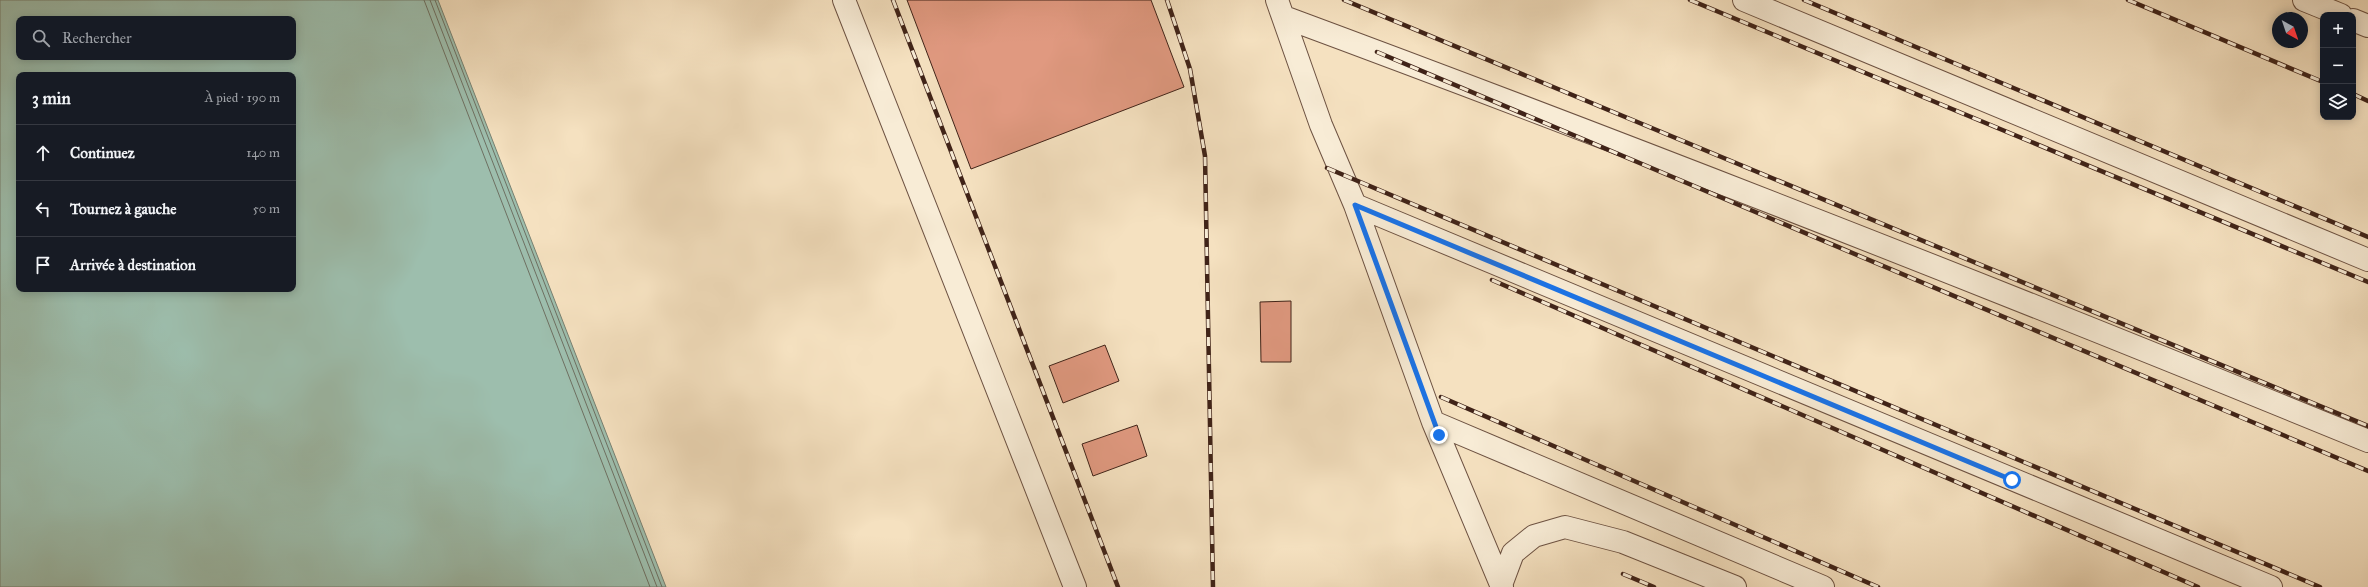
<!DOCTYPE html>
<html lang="fr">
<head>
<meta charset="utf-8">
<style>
	:root { --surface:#171b24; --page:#242831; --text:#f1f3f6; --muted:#9ea1a6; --line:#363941 }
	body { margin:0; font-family:"IM FELL Great Primer",serif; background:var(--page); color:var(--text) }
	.controls { position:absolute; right:12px; top:12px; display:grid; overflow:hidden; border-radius:8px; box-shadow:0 2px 10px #0003 }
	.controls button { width:36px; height:36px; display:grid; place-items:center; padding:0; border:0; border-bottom:1px solid var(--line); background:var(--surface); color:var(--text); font:20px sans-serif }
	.compass { position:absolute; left:2272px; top:12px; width:36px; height:36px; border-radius:50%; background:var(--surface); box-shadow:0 2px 10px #0003; rotate:140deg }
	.stop { position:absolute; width:12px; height:12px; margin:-9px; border:3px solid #1a73e8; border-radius:50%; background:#fff }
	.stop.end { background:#1a73e8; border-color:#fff; box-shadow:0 1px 4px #0008 }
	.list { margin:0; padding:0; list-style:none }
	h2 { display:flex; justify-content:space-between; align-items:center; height:52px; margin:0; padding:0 16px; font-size:17px }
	h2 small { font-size:13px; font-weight:400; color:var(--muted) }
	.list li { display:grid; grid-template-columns:26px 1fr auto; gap:12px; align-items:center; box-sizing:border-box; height:56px; padding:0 16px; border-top:1px solid var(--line) }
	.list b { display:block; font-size:15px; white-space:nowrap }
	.list em { font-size:13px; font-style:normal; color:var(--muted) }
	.icon { flex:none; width:22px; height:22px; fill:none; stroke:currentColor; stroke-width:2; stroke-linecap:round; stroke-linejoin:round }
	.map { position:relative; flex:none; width:2368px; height:587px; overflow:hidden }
	.search { position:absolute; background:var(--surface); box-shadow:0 2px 10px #0003; left:16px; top:16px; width:280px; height:44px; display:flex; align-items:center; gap:10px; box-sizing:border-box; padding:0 14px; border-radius:8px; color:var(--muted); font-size:15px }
	.panel { position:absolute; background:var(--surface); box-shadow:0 2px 10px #0003; left:16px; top:72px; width:280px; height:220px; border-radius:8px }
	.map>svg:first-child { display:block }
</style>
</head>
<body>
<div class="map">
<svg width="2368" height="587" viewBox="0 0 2368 587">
	<rect width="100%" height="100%" fill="#f5e1c0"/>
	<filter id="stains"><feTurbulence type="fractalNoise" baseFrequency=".005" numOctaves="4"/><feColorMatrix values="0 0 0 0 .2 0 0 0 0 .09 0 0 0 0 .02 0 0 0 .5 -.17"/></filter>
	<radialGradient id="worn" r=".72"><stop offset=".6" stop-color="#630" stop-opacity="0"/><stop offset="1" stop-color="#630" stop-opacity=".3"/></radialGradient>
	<path fill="#9dbead" stroke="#788071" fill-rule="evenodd" d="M0 0H438L666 587H0ZM19 19H293V57H19ZM19 75H293V289H19Z"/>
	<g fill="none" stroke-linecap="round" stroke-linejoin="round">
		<path stroke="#6e7062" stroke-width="1" d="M424 0 650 587
			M430 0 657 587
			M435 0 662 587"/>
	</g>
	<path fill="#e09980" stroke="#402318" d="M907 0H1151L1184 87 971 169Z
		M1291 301V362H1261L1260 302Z
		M1105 345 1119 381 1063 403 1049 366Z
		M1137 425 1147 456 1093 476 1082 444Z"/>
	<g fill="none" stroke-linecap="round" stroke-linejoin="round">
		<g stroke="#6d5242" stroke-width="24">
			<path id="minor" d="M844 0 1075 587
				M1277 0 1321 125 1355 205 1433 422 1502 587
				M1744 0 2368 260
				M2304 0 2341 15
				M1284 17C1648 152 2009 294 2368 441
				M2353 20 2368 26
				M1355 205 2271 587
				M1433 422 1823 587
				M1501 585 1513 553 1534 536 1565 527 1623 542 1735 587"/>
		</g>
		<use href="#minor" stroke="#f8ecd6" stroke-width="22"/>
		<g stroke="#402318" stroke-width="4.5">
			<path id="rail" d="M893 0 1118 587
				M1167 0 1190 69 1205 156 1213 587
				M1344 0 2368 426
				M1690 0 2368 282
				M1804 0 2368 237
				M2128 0 2323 82
				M1377 52 2368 471
				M2353 94 2368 101
				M1327 168 2320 587
				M1492 280 2198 587
				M1441 397 1878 587
				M1623 574 1654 587"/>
		</g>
		<use href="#rail" stroke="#f8ecd6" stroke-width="3" stroke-dasharray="9" stroke-linecap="butt"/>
	</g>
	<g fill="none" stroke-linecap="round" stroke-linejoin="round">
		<path stroke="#1a73e8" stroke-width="5" d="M1439 435 1355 205 2012 480"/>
	</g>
	<rect width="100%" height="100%" filter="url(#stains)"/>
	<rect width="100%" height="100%" fill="url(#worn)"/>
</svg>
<div class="controls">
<button>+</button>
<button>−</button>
<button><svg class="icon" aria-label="layers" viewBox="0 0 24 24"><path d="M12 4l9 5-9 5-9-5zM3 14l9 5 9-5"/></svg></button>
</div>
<svg class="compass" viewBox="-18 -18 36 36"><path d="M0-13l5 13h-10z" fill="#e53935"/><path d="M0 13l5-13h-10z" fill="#9ea1a6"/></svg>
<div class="stop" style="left:2012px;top:480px"></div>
<div class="stop end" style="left:1439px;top:435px"></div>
<div class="search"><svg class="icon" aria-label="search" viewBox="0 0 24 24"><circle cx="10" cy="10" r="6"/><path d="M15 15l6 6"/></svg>Rechercher</div>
<section class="panel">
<h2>3 min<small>À pied · 190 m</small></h2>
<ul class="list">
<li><svg class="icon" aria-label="ahead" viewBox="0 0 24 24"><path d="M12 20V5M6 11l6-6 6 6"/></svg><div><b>Continuez</b></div><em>140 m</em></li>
<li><svg class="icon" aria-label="left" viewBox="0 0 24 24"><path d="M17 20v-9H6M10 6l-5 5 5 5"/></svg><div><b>Tournez à gauche</b></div><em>50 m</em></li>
<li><svg class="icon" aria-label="arrive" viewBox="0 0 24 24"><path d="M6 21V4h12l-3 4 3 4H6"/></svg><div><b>Arrivée à destination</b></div></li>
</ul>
</section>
</div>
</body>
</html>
